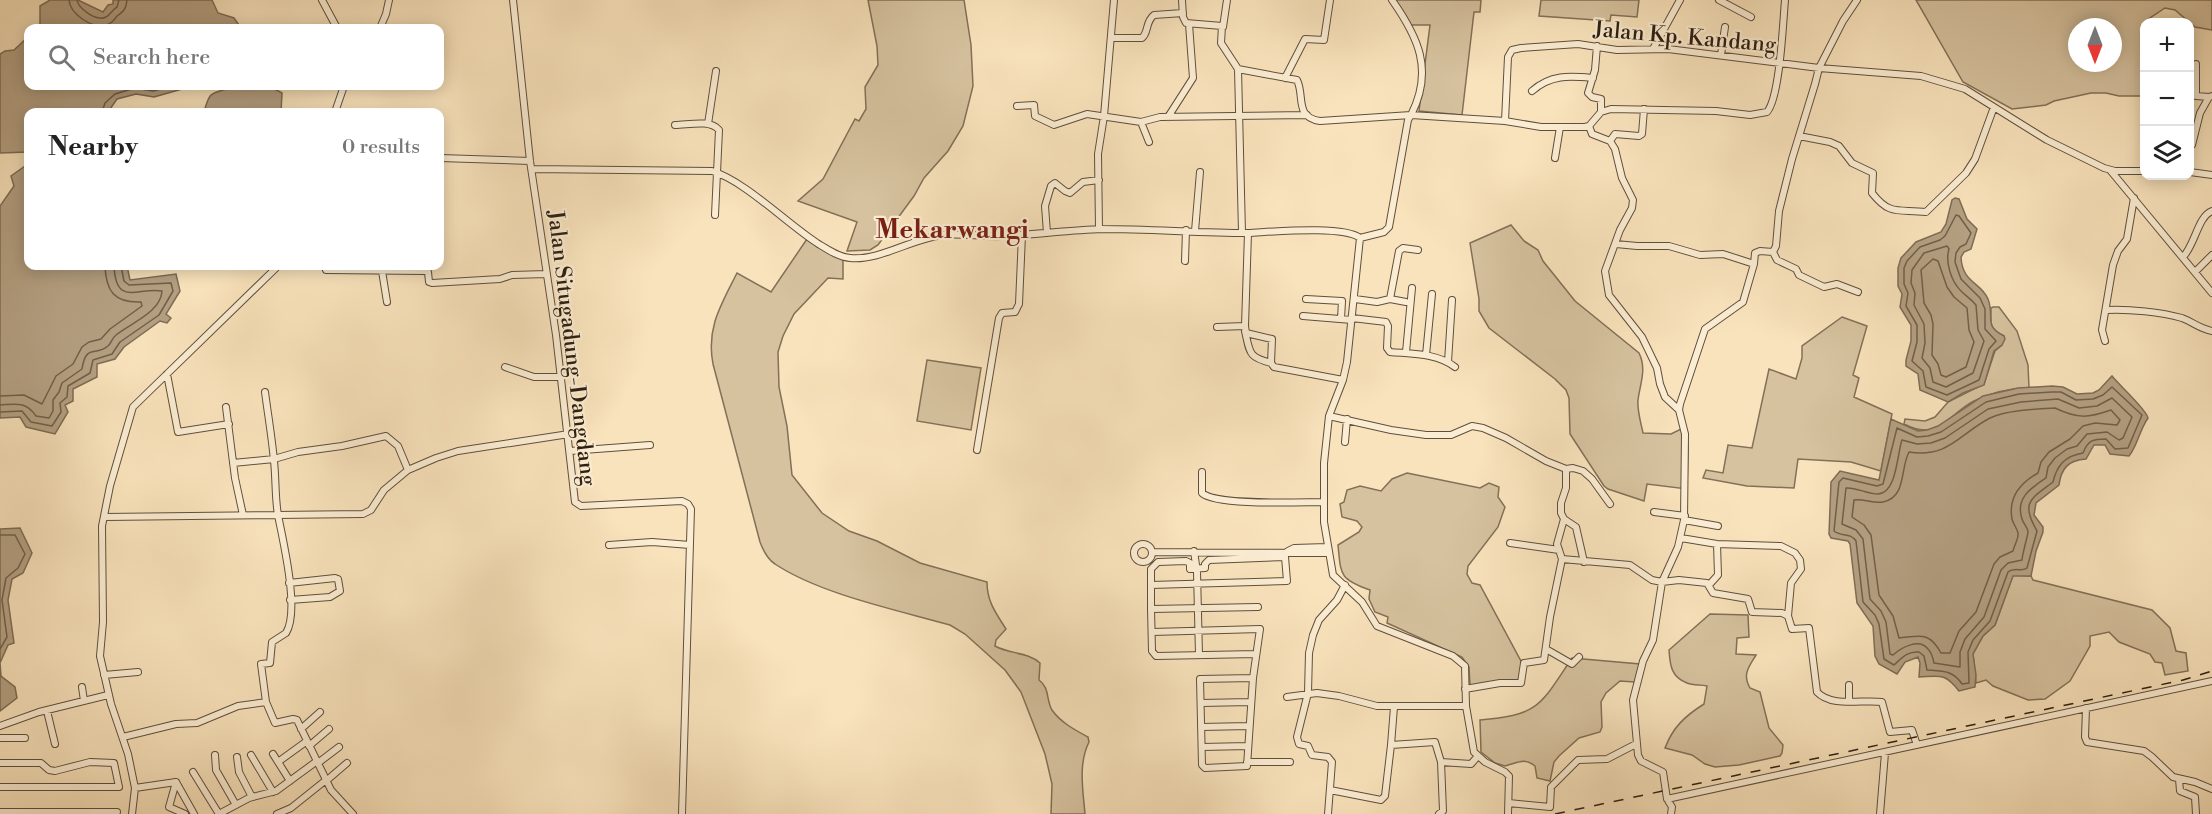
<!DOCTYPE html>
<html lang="en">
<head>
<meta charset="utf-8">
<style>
	:root { --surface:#fff; --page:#f2f2f2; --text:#222; --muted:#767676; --line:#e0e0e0 }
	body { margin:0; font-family:"Libre Bodoni",serif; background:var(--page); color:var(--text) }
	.controls { position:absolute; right:18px; top:18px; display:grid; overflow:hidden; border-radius:12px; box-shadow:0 3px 15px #0003 }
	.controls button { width:54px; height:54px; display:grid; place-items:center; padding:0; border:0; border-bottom:2px solid var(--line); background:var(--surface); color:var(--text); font:30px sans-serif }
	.compass { position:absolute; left:2068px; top:18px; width:54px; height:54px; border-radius:50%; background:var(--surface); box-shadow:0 3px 15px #0003; rotate:180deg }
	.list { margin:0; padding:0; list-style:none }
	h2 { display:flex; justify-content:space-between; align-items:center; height:78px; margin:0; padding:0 24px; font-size:26px }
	h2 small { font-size:20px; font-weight:400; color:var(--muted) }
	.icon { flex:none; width:33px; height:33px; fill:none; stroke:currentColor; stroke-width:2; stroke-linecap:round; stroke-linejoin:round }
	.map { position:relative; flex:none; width:2212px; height:814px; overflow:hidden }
	.search { position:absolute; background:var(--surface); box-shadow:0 3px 15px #0003; left:24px; top:24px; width:420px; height:66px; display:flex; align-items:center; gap:15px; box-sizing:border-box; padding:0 21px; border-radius:12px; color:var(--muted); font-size:22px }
	.panel { position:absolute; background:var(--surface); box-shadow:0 3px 15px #0003; left:24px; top:108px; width:420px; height:162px; border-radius:12px }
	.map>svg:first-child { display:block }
</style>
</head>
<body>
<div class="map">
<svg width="2212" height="814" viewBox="0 0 2212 814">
	<rect width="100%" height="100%" fill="#f9e3bc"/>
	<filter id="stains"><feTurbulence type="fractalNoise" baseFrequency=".00333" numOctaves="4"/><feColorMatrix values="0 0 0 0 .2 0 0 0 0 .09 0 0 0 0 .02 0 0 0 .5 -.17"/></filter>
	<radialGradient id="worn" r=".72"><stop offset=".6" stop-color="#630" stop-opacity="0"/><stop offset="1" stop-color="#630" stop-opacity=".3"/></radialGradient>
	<path fill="#d6c29f" stroke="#827058" stroke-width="1.5" fill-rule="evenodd" d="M868 0H964L971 45 973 86 963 126 948 151 924 178 914 196 878 245 870 250 847 251 857 222 798 201 823 179 855 119 859 121 866 109 865 87 878 65 877 46Z
		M1389 0H1481L1480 12H1474L1462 115 1419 111 1430 25H1409Z
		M1541 0H1639L1637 17 1611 15 1610 21 1539 16Z
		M1916 0H2212V30L2195 27 2175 10 2165 8 2144 22V96H2119L2106 93H2091L2054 101 2046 105 2012 109 1963 82ZM2077 27H2113V63H2077Z
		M1511 225 1524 241 1538 250 1543 261 1575 301 1639 353C1647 369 1640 384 1638 400 1637 411 1641 423 1643 433L1671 434 1683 428 1688 445 1687 489 1647 484 1644 501 1608 489 1604 486 1570 434 1569 398 1566 390 1555 379 1489 328 1479 311V299L1470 243Z
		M807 239 843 258V279L828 278 794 314 783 336 778 352 779 387 787 426 792 475 822 513 849 531 877 541 920 563 987 582C987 602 996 613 1006 629L996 640 995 646C1009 654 1028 652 1040 663L1039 680C1050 688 1046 700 1052 710 1060 722 1075 730 1088 737L1089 742C1078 764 1083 790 1085 814H1051L1052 784 1045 754 1021 692 1005 670 965 634 950 625C897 610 820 594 775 564 767 559 763 550 760 542L713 364C706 328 721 305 737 273L771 292Z
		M1993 307H1999L2017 331 2028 365 2029 388C2011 388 1991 393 1974 401 1947 415 1939 442 1904 424L1905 419 1925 421 1935 417 1948 402 1984 384 1995 351 2002 345 2004 336C1988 328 1991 324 1991 308Z
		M1842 317 1867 326 1853 375 1859 378 1854 397 1892 414 1881 471 1851 462 1798 459 1794 488 1747 486 1703 478 1706 470 1723 473 1728 445 1752 448 1769 369 1796 379 1802 358V346Z
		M927 360 981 368 971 430 917 421Z
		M1407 473 1480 488 1489 483 1499 487 1498 497 1505 507 1498 527 1468 566 1467 574 1472 583 1480 585 1522 663V681L1470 685 1469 667 1462 657 1387 623 1388 617 1375 612 1369 599 1370 590C1339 579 1341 575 1338 545L1359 532 1362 527 1357 521 1342 517 1340 504 1344 502 1347 490 1360 486 1381 491 1392 479Z
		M2013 575 2031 576 2033 580 2152 610 2170 628 2176 651 2186 653 2188 671 2165 675 2162 663 2155 662 2150 654 2119 642 2109 632 2090 636V646L2070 681 2045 699 2028 700 1993 686 1986 680 1976 683 1973 654 1983 636 1995 625Z
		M1710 614 1748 615 1749 637 1737 638 1736 654 1756 655C1749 667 1742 674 1750 688L1760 692 1769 728 1783 745 1782 753 1780 756 1739 765 1715 767 1705 764 1692 755 1665 748C1673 727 1685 716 1704 704L1707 686C1701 684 1694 686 1687 683 1671 677 1670 665 1669 650Z
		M1572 658 1640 664 1635 682 1620 681 1606 693 1601 702 1602 727 1600 732 1579 738 1559 756 1554 762 1550 781 1537 778 1535 766C1524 757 1517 763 1505 766L1495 763 1481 752 1480 720C1539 715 1540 706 1572 658Z"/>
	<path fill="#b4a082" stroke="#7e6c55" stroke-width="1.5" d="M50 0H78L103 12 108 5 113 4V0H212L218 13 234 18 241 28H37L40 24V6Z
		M28 37V86H187L182 89 154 97 136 94 117 99 108 112H28V152L0 153V54L5 51 14 50Z
		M233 86H269L282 93 281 112H204C211 87 212 96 233 86Z
		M28 164V266H127L130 280 176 274 180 291 166 314 171 318 167 323 160 321 124 347 115 359 97 364V377L73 389V401L65 405 68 412 55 434 26 427 20 417 0 418V206L14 186 11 176Z
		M1955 198 1959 199 1967 219 1977 229 1971 249 1964 252 1961 257C1962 283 1981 282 1988 299 1995 317 1983 326 2004 336L2005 339 2002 345 1994 351 1984 385 1963 393 1948 402 1920 390 1918 374 1906 366V360L1911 341V325L1900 307 1902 294 1898 286V268L1901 258 1916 242 1941 232 1946 224 1952 200Z
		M2112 376C2119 385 2147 410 2148 418 2139 431 2137 447 2129 456L2110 454 2105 445H2094L2086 459C2068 460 2061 469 2059 485L2036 503 2034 515 2043 527V532L2036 551 2031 576H2013L1995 625 1983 636 1973 654 1976 675 1975 687 1959 691C1945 673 1941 676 1919 677L1920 663 1918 657 1905 662 1897 674 1879 664 1875 656 1873 626 1857 603 1850 544 1848 541 1831 538 1829 534 1831 482 1840 471 1879 480 1891 419 1918 431 1927 430 1938 426 1983 396 2018 388 2052 386 2063 387 2077 394 2093 393 2099 390Z
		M20 528 32 553 23 573 12 579 8 600 14 643 8 645 0 663 1 676 15 687 17 698 0 711V529Z"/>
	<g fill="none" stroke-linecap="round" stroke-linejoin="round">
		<path stroke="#705f4a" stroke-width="1.5" d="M69 0C70 14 92 29 106 25 112 24 114 20 117 16 124 11 126 9 127 0
			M77 0C78 8 96 22 106 17 110 15 112 10 117 7L119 0
			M102 112 105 103 115 94 135 88 153 91 172 86
			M1956 215 1959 216 1971 233 1966 244 1960 247 1956 253 1955 262 1961 279 1980 298 1985 309V329L1996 341 1989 349 1979 380 1947 395 1926 387 1923 371 1912 361 1917 342V325L1906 306 1908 293 1904 284V268L1907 261 1920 247 1940 240 1945 236Z
			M1947 246 1949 249C1945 262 1951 281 1961 291 1966 296 1971 299 1976 305L1978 330 1984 341 1973 373 1946 387 1933 382 1930 368 1922 358 1925 343 1924 324 1914 305 1915 293 1911 283 1912 270 1924 253Z
			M1933 259 1938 261 1947 287 1954 297 1967 308 1969 330 1974 342 1966 367 1946 377 1941 375 1938 364 1932 355 1933 324 1931 315 1924 303 1921 270Z
			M2112 387 2142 415 2128 448 2115 449 2106 439C2093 439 2088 440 2083 453 2065 456 2057 465 2053 482 2031 499 2020 502 2037 531L2027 568C2022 572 2014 567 2008 572L1990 621 1973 640 1968 652 1969 683 1962 684C1953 670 1942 671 1927 670L1924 656 1919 652C1907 651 1902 658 1894 665L1884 659 1879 624 1875 615 1863 602 1856 541C1850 532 1841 537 1834 531L1839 482 1843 478 1877 486 1883 484 1897 428 1917 437 1928 436 1941 432 1986 402 2019 394 2052 392H2061L2076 400 2093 399 2103 395Z
			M0 396 24 395 42 404 56 376 73 364 82 347 89 342 101 339 110 329 142 306 141 302C114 303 106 291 105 266
			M2112 398 2132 417 2123 438 2119 440 2107 432 2087 434 2077 446 2067 449 2055 458 2048 467 2046 478C2031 488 2015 498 2022 519 2023 523 2028 528 2028 532 2028 535 2022 555 2022 560L2008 563 2001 570 1984 617 1965 639 1960 652V667L1934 663C1933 658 1932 653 1928 649 1919 638 1902 647 1893 655L1890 654 1886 622 1881 611 1870 599 1863 539 1856 530 1842 524 1846 488C1856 487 1867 494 1878 494 1897 493 1897 454 1902 440L1917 444 1931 443 1945 438 1988 409 2021 402 2058 399 2079 408 2097 406Z
			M0 405C16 404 26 401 36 416L49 418 53 411V400L59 392 62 383 82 369C86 343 95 357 108 346 111 344 112 338 116 335 131 323 161 312 162 291 137 287 116 307 114 266
			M2055 408C2078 419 2088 418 2111 410L2120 420 2117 425 2095 423 2083 426 2070 439 2049 452 2041 462 2038 473C2020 483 2008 497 2012 519 2013 524 2017 528 2018 533 2019 538 2014 546 2013 551L2000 557 1994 564 1976 612 1959 631 1950 653H1941C1929 631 1920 636 1899 638L1893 616 1879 595 1871 535 1864 525 1852 517 1854 500C1863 498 1873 504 1883 502 1907 497 1900 468 1909 452 1949 458 1959 434 1990 418 2006 410 2036 409 2055 408Z
			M0 412 22 411 31 422 52 426 61 412 60 403 67 397 68 386 90 373 93 360 112 354 120 342 159 315 173 291 171 283 129 285 124 281 121 266
			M0 535H15L25 554 18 568 6 578 2 600 7 637 0 649"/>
		<g stroke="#604f3c" stroke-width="8">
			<path id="street" d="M322 0 337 28
				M513 0 530 161 556 335 575 502 581 506 682 501 688 504 691 509 682 814
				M1182 0 1183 17 1186 23 1222 26 1221 43 1238 69 1297 80C1305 96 1294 117 1320 121L1411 115C1434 70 1418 37 1392 0
				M1719 0 1751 17
				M1857 0 1843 21 1819 68 1815 84 1792 159 1779 211 1776 246 1773 252 1777 260 1796 269 1799 275 1824 287 1837 284 1858 292
				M1223 27 1227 0
				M380 28 386 14 389 0
				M1111 38H1142C1149 32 1145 22 1154 15L1183 13
				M1597 46 1595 70 1588 93 1592 97 1601 99V112
				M1653 49 1680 0
				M1721 55 1725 27
				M2196 64V96L2209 97
				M1238 69 1242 233
				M1285 78 1305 39 1324 40 1330 0
				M1532 91C1551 74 1570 76 1593 78
				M1017 106 1034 105 1035 116 1054 125 1087 114 1141 122 1149 142
				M335 112 344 86
				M1168 117 1193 78 1189 24
				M1505 121 1541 127H1585L1589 126 1601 112 1611 109 1716 111 1750 115 1767 112C1780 97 1783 22 1785 0
				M1141 122 1160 117 1307 115
				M708 124 716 71
				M675 125C688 125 710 119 719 130L715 215
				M1589 126 1592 134 1610 141 1615 149 1622 178 1633 200 1632 208 1620 230 1605 271 1609 295 1642 337 1657 368 1660 384 1665 397 1679 410
				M1799 136 1830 142 1839 146 1852 163 1873 173 1872 193C1890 216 1898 209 1926 212L1966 173 1975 159 1994 107
				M1610 141 1615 134 1639 136 1642 134 1644 109
				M2190 146 2192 145 2200 113 2209 97 2212 96
				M440 158 530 161
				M1555 158 1560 127
				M532 169 712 171C745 181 786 223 817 243 827 249 838 257 850 258 880 261 913 238 943 235 962 233 982 237 1002 236 1035 235 1068 230 1102 229 1151 229 1199 233 1248 233 1271 232 1344 225 1360 238
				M2110 170 2212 293
				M2190 172 2212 175
				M1099 229 1098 154 1104 116 1114 0
				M1195 231 1200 172
				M1047 233 1045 206 1051 186 1055 183 1065 191 1070 193 1083 182 1099 180
				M1248 233 1245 326 1246 333 1272 339 1271 363 1274 367 1343 380
				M1360 238 1384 232 1389 227 1408 120 1411 115 1505 121 1508 57 1512 50 1521 48 1578 44 1617 50 1668 49 1819 68 1921 76 1965 89 2047 140 2104 168 2115 171H2144
				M1360 238 1347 362 1343 380 1329 416 1324 463V522L1333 575 1362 602 1377 626 1453 656 1465 666 1466 706 1474 752 1485 762 1505 772 1509 776 1508 814
				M1616 244 1637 246H1669L1700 255 1723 254 1754 264
				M2183 257C2195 245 2198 216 2212 211
				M1185 261 1186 230
				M325 266 326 270 426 271 428 272 429 282 432 283 500 279 512 275 547 274
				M382 271 387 302
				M2195 272 2212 255
				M1306 299 1342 301 1341 319
				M1355 299 1377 302 1390 299 1399 251 1403 248 1418 250
				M1390 299 1406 302
				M2107 310C2129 309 2161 312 2182 318 2193 322 2198 328 2212 331
				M1303 316 1352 320
				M1352 318 1386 322 1388 326 1387 348 1390 352C1412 354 1437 353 1455 367
				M1217 327 1245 326
				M1245 331C1250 353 1248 357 1271 363
				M2105 341 2102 330 2113 265 2118 251 2127 239 2134 198
				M1406 352 1412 288
				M1426 355 1432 294
				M1448 362 1452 300
				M505 367 534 377H561
				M167 374 178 432 229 424
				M265 392C268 415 272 438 274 461 276 479 275 498 278 515 283 541 300 611 286 633L272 642 270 663 261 664 266 702 275 723 293 719 297 720 331 790 353 814
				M226 407 235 478 243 515
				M1329 416 1391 430 1426 435H1451L1472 426 1483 428 1506 438 1546 461 1566 469 1573 468 1583 471 1592 479 1610 504
				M1345 442 1347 419
				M977 450 999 318 1002 313 1015 312 1019 304 1022 235
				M570 451 650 445
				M233 463 274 459 298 452 342 446 386 436 398 446 408 470
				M1566 469V488L1561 503V513L1564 519 1576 527 1584 562
				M1202 472V493C1216 506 1300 502 1323 502
				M1654 512 1685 516
				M104 517 363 514 371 510 384 490 408 470 436 458 458 451 569 434
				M1564 519 1557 544 1562 559 1630 565 1652 580 1662 582 1679 580 1707 583 1713 593 1748 599 1752 612 1782 613 1788 616 1792 629 1809 628 1817 692C1832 708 1863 699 1882 702L1890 732 1912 730 1917 745
				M1684 520 1718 526
				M1681 538 1717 544 1781 546 1795 553 1800 560 1801 569 1791 583 1788 616
				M1510 543 1559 550
				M1134 553a9 9 0 1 1 18 0a9 9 0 1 1-18 0Z
				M609 545 652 542 690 545
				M1194 551 1197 572 1199 655
				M1288 551 1294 548 1327 547
				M1153 552 1329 553
				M289 583 335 578 338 579 340 591 330 597 290 600
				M1151 585 1287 581 1285 557 1209 560 1205 564V568L1190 569V563L1186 561 1158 562 1151 569V609L1258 607
				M1709 585 1718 575 1717 544
				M1151 609 1152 651 1156 656 1256 654
				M1152 632 1260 629 1253 678 1247 766 1205 768 1202 765 1200 679 1253 678
				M1546 649 1572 664 1579 657
				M104 675 138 672
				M1849 685V701
				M82 687 84 701
				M1465 689 1500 683H1521L1524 663 1544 660 1550 617 1562 559
				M1287 697 1317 693 1339 696 1377 706H1466
				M1201 703 1251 702
				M2086 708 2085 737 2087 742 2144 751 2152 757 2173 777 2195 782 2212 789
				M47 711 55 744
				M0 726 39 712 108 695
				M1201 727 1249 726
				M301 729 320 712
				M123 737 176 724 197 723 238 706 266 702
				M0 738H25
				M1391 745 1394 707
				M309 746 329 729
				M1202 747 1248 746
				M273 754 290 781
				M215 755 216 770 236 805
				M251 755 273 792
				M237 757 239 772 252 797
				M278 762 307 741
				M1247 762H1290
				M0 763H41L49 770 55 771 90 762 114 763 119 787H0
				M318 763 339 747
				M193 772 219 814
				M2179 779 2180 791 2195 797 2196 814
				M326 781 347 763
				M176 782 169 807 185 814
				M135 788 176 782 194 814
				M1330 790 1381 800 1385 796 1391 745 1435 742 1441 762 1471 764 1478 756
				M1667 799 2212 681
				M1509 803 1550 807 1551 787 1578 760 1607 759 1636 744
				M0 812H117L116 814
				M132 814 135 788 128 754 111 704 100 656 103 622 102 526 110 486 133 407 278 266
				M219 814 249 798 276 791 317 761
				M277 814 291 808 326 780
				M1328 814 1332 762 1328 757 1312 755 1308 746 1299 744 1297 737 1308 693 1309 653 1313 635 1319 620 1337 600 1345 585
				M1439 814 1443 811 1441 762
				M1671 814 1672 807 1667 799 1663 772 1641 761 1638 755 1633 700 1643 661 1653 640 1662 582 1678 547 1684 520 1685 434 1679 410 1680 404 1705 329 1743 302 1754 264 1755 253 1760 251 1773 252
				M1880 814 1885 753"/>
		</g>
		<use href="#street" stroke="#fbedd3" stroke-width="6"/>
		<path stroke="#2d1e11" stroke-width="1.5" stroke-dasharray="10 10" stroke-linecap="butt" d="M1555 814 2183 680 2212 671"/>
	</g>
	<g text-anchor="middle" stroke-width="4.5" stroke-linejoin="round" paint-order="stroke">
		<g font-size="22" fill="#2d1e11" stroke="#fbedd3">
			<text transform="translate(1685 36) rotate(5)" y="8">Jalan Kp. Kandang</text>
			<text transform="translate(573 348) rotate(83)" y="8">Jalan Situgadung-Dangdang</text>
		</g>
		<g font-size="26" font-weight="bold" fill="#7a1f14" stroke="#fbedd3">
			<text x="952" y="238">Mekarwangi</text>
		</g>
	</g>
	<rect width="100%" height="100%" filter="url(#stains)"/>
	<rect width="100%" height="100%" fill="url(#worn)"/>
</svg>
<div class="controls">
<button>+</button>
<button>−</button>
<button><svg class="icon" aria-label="layers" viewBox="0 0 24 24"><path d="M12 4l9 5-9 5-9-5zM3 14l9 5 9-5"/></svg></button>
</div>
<svg class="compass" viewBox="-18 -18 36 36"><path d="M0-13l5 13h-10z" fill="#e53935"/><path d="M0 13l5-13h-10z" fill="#767676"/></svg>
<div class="search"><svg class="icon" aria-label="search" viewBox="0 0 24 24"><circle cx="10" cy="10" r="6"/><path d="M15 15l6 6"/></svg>Search here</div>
<section class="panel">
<h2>Nearby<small>0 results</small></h2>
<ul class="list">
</ul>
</section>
</div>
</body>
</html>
